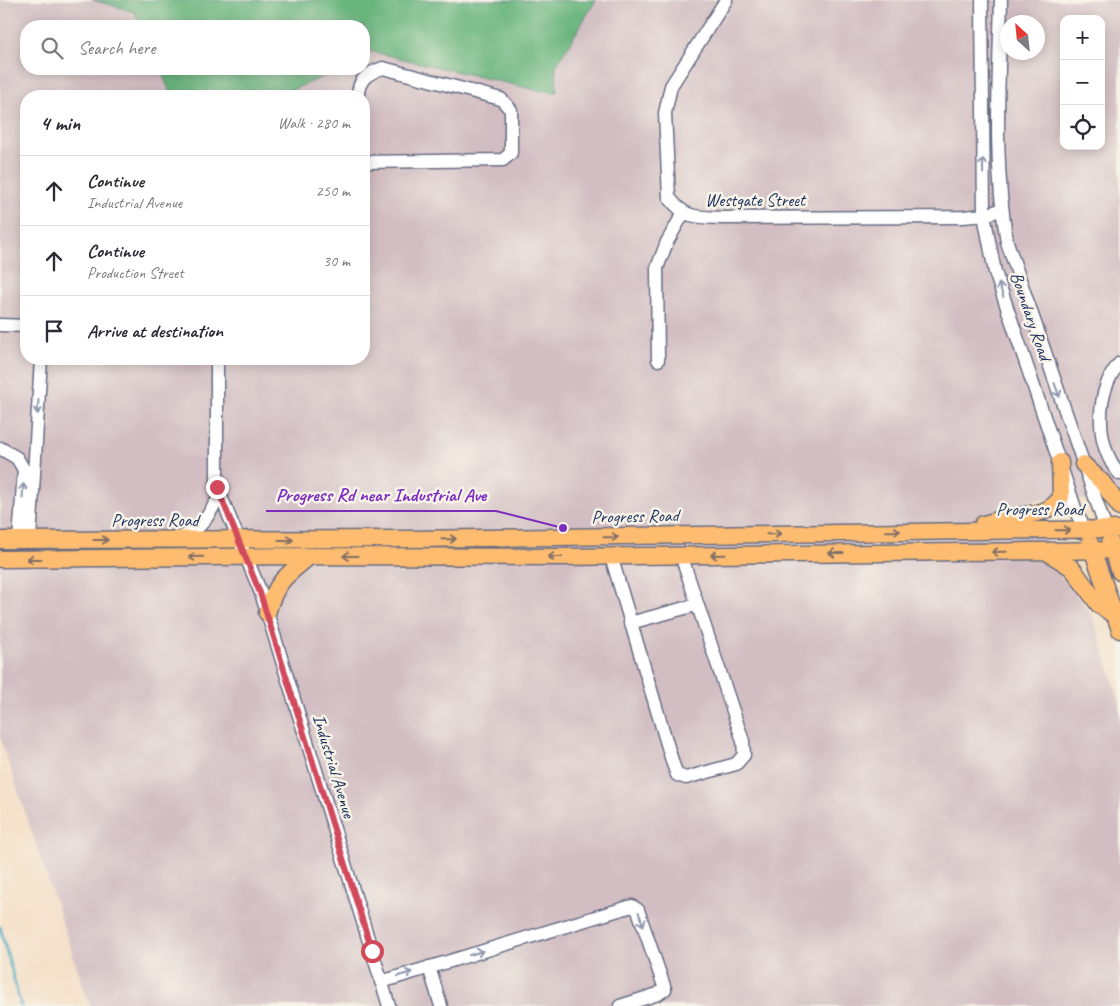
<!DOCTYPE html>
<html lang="en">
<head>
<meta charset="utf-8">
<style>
	:root { --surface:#fff; --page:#f7f7f7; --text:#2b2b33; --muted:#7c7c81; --line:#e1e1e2 }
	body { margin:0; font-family:Caveat,sans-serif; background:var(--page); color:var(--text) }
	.controls { position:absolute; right:15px; top:15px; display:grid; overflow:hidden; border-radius:10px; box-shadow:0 2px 12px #0003 }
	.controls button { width:45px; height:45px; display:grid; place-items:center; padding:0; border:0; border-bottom:1px solid var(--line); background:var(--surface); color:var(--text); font:25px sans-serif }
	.compass { position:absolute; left:1000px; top:15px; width:45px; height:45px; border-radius:50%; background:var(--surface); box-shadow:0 2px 12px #0003; rotate:333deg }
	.stop { position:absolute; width:15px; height:15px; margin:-11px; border:4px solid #d1495b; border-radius:50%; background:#fff }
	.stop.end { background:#d1495b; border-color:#fff; box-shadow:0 1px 5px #0008 }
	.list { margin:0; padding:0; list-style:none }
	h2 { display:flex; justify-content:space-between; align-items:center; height:65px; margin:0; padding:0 20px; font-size:21px }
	h2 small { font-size:16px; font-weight:400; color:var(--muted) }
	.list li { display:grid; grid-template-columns:32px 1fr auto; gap:15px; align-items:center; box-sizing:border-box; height:70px; padding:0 20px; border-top:1px solid var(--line) }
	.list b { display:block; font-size:19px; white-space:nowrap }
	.list p { margin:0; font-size:16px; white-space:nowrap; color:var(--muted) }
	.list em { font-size:16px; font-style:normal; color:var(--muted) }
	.icon { flex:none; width:28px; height:28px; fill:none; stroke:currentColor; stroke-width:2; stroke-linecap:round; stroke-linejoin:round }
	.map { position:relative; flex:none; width:1120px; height:1006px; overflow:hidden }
	.search { position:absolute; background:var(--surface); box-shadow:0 2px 12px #0003; left:20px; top:20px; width:350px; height:55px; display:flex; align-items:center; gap:12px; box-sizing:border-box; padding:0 18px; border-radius:20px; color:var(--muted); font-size:19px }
	.panel { position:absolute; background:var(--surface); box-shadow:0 2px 12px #0003; left:20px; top:90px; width:350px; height:275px; border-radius:20px }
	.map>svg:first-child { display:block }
</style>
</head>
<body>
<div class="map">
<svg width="1120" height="1006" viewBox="0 0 1120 1006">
	<rect width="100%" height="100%" fill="#f7f3e8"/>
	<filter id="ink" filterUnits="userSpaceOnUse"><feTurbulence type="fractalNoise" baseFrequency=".02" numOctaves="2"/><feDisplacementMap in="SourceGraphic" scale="10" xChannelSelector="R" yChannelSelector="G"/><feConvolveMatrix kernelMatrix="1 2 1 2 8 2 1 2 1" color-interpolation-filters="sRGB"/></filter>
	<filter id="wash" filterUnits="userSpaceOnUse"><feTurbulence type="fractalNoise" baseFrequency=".0096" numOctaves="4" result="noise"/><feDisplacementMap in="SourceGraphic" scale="20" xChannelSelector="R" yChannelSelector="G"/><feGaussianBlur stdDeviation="1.12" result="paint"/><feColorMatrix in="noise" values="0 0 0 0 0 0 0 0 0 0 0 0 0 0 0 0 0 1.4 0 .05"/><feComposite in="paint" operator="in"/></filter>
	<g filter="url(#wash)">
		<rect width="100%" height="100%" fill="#f4dec4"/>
		<path fill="#d2bec2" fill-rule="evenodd" d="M0 0H93L135 12 141 26H26V69H160L172 96H26V359H364V96H278L341 69H364V54L369 51 536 90 557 92 556 66 596 0H1120V500H1030L1059 574 1093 616 1120 703V1006H90L0 737ZM1064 19H1101V146H1064ZM1008 22H1038V52H1008Z"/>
		<path fill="#6ab57e" stroke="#42726e" d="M93 0H596L556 66 557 92 536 90 369 51 364 54V26H141L135 12Z
			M160 69H341L278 96H172Z"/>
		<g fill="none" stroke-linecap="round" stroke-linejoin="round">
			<path stroke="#42a8c2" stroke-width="3" d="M0 927 21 1006"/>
		</g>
	</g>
	<g filter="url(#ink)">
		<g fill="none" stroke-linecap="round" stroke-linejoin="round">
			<g stroke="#676c82" stroke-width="15">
				<path id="minor" d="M726 0 671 86 665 113 669 197C685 220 699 217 725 218L963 217 984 215 1001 210
					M982 0 984 215 995 272 1077 514 1085 529
					M1001 0C999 81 993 162 1007 242L1106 529
					M358 96C358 79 368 73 383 68L501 99 511 110V153L503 160 364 162
					M0 325 26 326
					M217 359V487L261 593 389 1006
					M658 360 657 268 667 242 684 212
					M1120 363C1095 389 1094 447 1120 474
					M0 448 17 458 24 470 19 540
					M180 538C205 527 206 517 220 496
					M30 540 41 359
					M611 556 673 764 677 775 686 778 736 764 744 755 743 741 681 555
					M630 623 696 605
					M429 967 441 1006
					M381 982 632 906 638 910 665 989 658 994 620 1006"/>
			</g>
			<g stroke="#676c82" stroke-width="19">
				<path id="major" d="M1083 464 1102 482 1120 507
					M983 524C992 522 1002 518 1011 517 1030 514 1049 515 1061 497L1060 462
					M0 540 412 539 1120 529
					M1110 541 1120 572
					M1090 543 1120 630
					M1047 552 1072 568 1099 605 1115 616
					M0 559 310 556 560 557 1120 550
					M267 613C276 582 285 576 310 556"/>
			</g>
			<use href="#minor" stroke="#fff" stroke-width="12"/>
			<use href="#major" stroke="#fdbc6f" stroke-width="16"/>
		</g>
		<defs><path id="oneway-shaft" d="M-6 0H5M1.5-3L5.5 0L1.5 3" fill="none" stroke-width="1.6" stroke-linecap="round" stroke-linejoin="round" transform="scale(1.25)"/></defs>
		<g stroke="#8d97ae">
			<use href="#oneway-shaft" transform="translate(983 166) rotate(-90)"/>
			<use href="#oneway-shaft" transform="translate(1001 290) rotate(-109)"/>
			<use href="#oneway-shaft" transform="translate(1057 390) rotate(70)"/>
			<use href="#oneway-shaft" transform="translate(38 407) rotate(94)"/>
			<use href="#oneway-shaft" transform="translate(23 491) rotate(-86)"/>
			<use href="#oneway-shaft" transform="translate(641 919) rotate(70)"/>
			<use href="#oneway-shaft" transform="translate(476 953) rotate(-17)"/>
			<use href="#oneway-shaft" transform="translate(405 974) rotate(-17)"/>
		</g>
		<g stroke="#816e66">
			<use href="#oneway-shaft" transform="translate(1063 530) rotate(-1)"/>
			<use href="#oneway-shaft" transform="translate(893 531) rotate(-1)"/>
			<use href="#oneway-shaft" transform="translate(774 534) rotate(-1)"/>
			<use href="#oneway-shaft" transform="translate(611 537) rotate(-1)"/>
			<use href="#oneway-shaft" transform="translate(449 539) rotate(-1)"/>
			<use href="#oneway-shaft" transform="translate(101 540)"/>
			<use href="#oneway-shaft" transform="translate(286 540)"/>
			<use href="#oneway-shaft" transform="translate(999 552) rotate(179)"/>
			<use href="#oneway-shaft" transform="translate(836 553) rotate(180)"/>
			<use href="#oneway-shaft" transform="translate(718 555) rotate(179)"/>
			<use href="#oneway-shaft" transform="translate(350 556) rotate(-180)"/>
			<use href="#oneway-shaft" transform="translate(196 557) rotate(179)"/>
			<use href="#oneway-shaft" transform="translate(555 557) rotate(180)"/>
			<use href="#oneway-shaft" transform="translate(34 559) rotate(180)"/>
		</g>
	</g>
	<g fill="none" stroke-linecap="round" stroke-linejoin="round" filter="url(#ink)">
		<path stroke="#d1495b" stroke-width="6" d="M217 487 260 593 372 951"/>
	</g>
	<g text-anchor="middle" stroke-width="5" stroke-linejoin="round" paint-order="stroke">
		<g font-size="18" fill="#1b2f5e" stroke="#f7f3e8">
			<text x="755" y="206">Westgate Street</text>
			<text transform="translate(1031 316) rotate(71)" y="6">Boundary Road</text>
			<text x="1040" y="515">Progress Road</text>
			<text transform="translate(635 516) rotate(-1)" y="6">Progress Road</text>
			<text x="155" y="526">Progress Road</text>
			<text transform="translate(334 766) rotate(73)" y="6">Industrial Avenue</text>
		</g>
	</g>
	<path fill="none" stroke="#7b2cbf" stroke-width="2" d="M563 528L496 511H266"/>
	<circle fill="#7b2cbf" stroke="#f7f3e8" stroke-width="2" cx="563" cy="528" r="5"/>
	<g font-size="19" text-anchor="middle" font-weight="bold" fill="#7b2cbf" stroke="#f7f3e8" stroke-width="5" stroke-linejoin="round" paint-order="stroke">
		<text x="381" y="501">Progress Rd near Industrial Ave</text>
	</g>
</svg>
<div class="controls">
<button>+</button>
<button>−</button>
<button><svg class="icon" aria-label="locate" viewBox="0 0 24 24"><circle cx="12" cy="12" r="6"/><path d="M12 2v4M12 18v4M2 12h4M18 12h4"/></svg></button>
</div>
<svg class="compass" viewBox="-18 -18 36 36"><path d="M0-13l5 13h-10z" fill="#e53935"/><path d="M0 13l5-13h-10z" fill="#7c7c81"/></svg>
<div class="stop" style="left:372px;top:951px"></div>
<div class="stop end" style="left:217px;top:487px"></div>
<div class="search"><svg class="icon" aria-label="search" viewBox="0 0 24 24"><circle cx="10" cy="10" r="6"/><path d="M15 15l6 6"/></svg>Search here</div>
<section class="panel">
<h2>4 min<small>Walk · 280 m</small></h2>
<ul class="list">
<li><svg class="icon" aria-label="ahead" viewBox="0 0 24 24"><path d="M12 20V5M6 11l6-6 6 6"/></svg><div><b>Continue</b><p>Industrial Avenue</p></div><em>250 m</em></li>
<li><svg class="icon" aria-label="ahead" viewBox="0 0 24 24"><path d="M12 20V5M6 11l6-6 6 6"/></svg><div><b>Continue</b><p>Production Street</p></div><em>30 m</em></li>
<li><svg class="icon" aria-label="arrive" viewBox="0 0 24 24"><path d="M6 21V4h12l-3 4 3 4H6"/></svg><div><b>Arrive at destination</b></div></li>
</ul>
</section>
</div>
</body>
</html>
